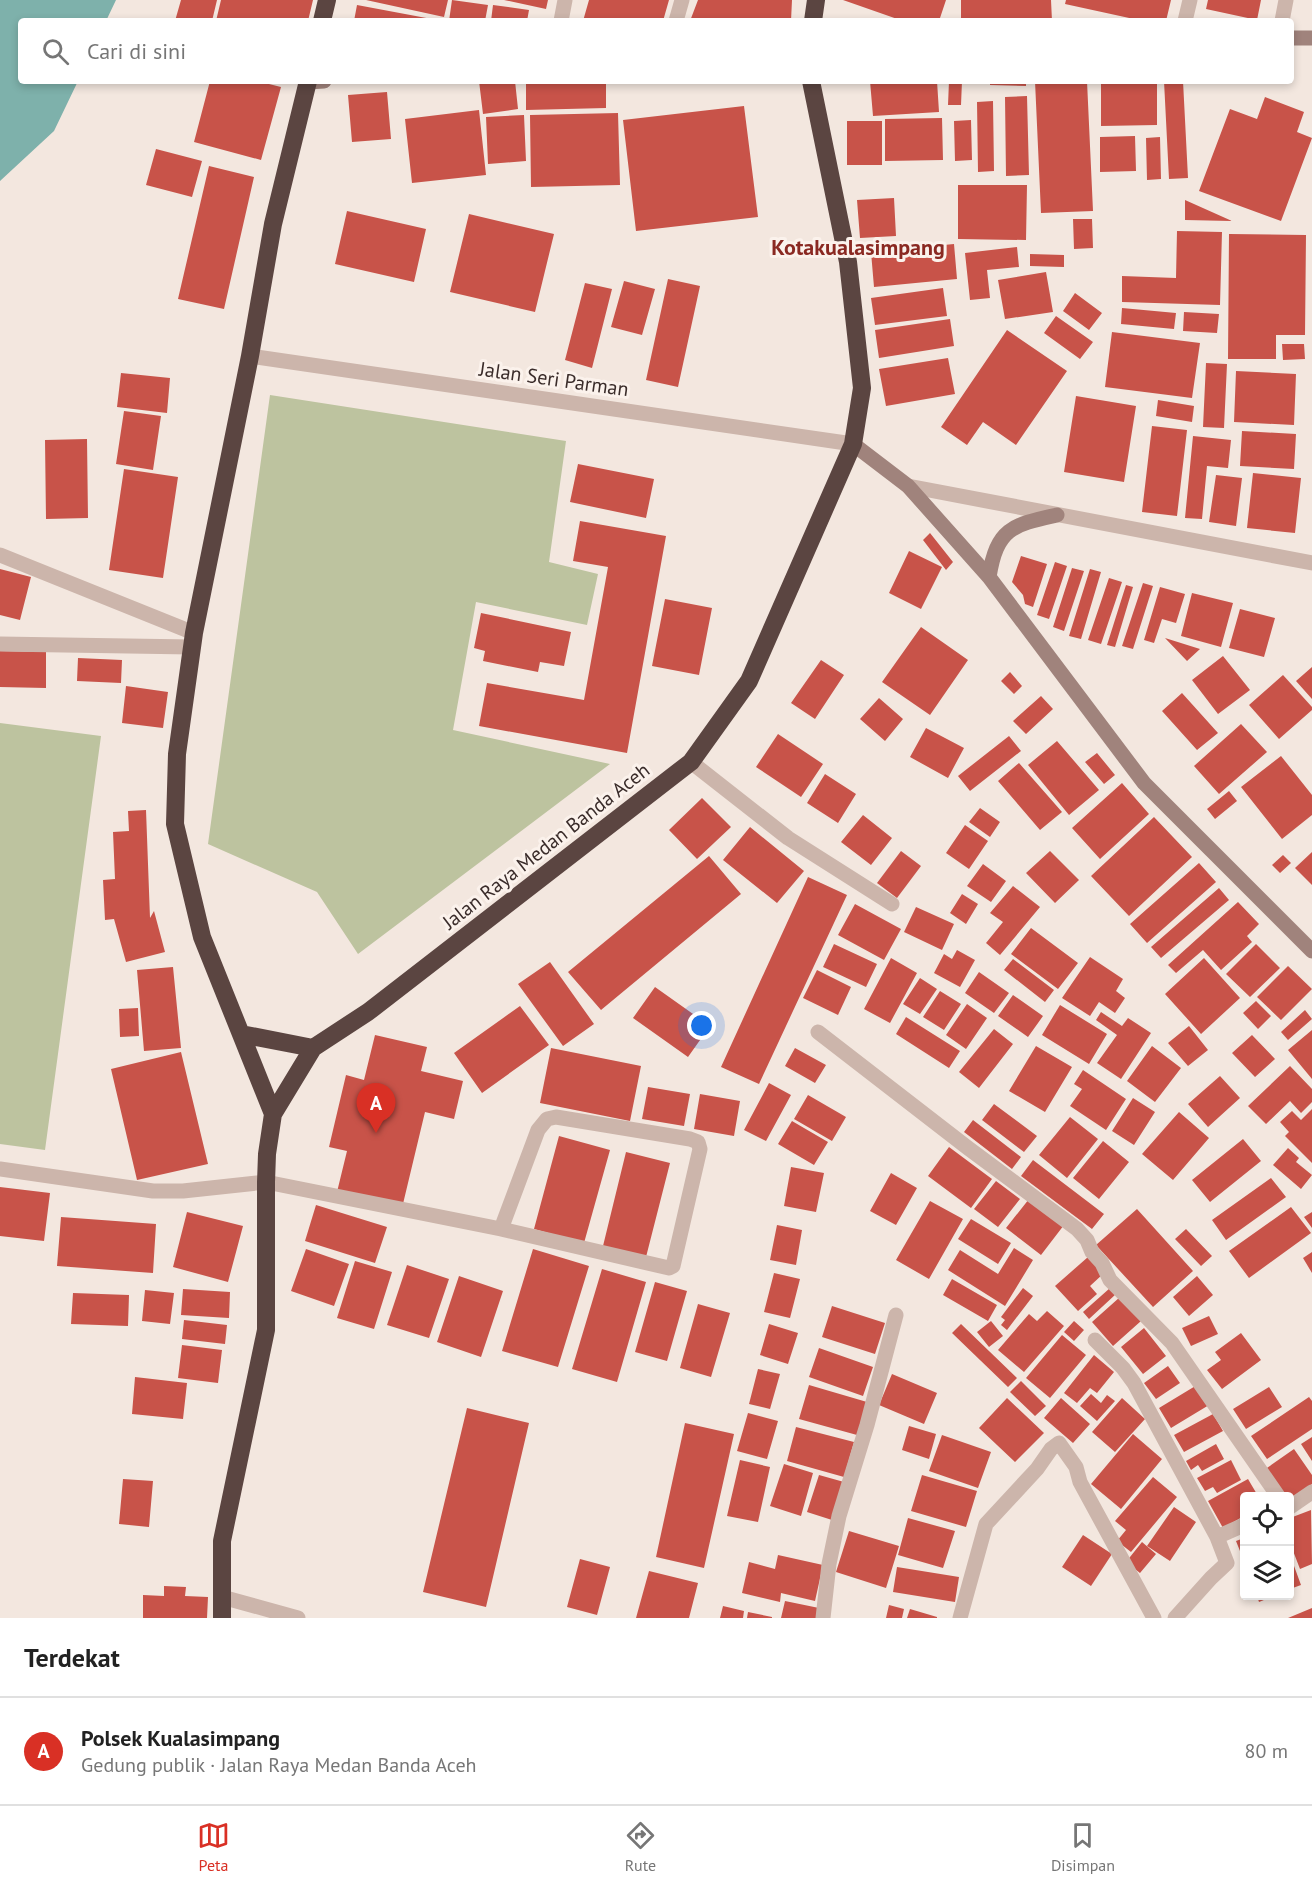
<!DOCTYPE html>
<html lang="id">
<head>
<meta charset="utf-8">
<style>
	:root { --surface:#fff; --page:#f2f2f2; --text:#222; --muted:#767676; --line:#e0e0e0; --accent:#d93025 }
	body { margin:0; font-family:"PT Sans",sans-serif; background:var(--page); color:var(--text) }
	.controls { position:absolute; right:18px; bottom:18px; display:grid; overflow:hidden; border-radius:6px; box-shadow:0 3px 9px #0003 }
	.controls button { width:54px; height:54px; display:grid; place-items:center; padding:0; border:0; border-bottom:2px solid var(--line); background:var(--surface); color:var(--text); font:30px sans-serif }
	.you { position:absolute; left:702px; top:1026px; width:21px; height:21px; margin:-15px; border:4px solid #fff; border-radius:50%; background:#1a73e8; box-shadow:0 0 0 9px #1a73e833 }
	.badge { display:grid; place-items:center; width:39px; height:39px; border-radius:50%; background:var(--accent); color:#fff; font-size:20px; font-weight:700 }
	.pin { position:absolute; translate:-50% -50px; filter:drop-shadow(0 2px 3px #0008) }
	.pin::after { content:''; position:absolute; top:32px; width:21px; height:18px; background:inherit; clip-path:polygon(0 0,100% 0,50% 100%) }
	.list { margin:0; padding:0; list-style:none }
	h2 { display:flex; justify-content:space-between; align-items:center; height:78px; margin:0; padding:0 24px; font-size:26px }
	h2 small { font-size:20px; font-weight:400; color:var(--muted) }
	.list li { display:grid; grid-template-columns:39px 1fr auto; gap:18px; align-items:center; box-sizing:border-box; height:108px; padding:0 24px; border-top:2px solid var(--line) }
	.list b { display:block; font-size:22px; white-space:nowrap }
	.list p { margin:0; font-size:20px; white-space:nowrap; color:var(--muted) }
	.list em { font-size:20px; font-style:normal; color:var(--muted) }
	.icon { flex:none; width:33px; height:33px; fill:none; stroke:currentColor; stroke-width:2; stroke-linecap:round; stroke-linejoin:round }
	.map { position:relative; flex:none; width:1312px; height:1618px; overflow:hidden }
	.search { position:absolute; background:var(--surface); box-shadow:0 3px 9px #0003; left:18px; right:18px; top:18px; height:66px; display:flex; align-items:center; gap:15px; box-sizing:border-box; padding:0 21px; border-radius:6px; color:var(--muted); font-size:22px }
	.sheet { height:186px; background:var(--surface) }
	nav { display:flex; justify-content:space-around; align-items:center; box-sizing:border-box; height:84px; border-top:2px solid var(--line); background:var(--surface); font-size:16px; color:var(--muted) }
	nav a { display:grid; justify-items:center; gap:3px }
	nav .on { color:var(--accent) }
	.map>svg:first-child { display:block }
</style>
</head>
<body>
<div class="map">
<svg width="1312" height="1618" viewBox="0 0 1312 1618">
	<rect width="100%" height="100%" fill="#f3e7df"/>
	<path fill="#bdc39f" d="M270 395 566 441 549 562 598 574 587 625 476 602 453 730 610 764 358 954 317 892 208 844Z
		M0 723 101 736 45 1150 0 1144Z"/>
	<path fill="#7eb1ab" d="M0 0H116L106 21H21V81H78L54 131 0 181Z"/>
	<path fill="#c85349" d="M181 0H217L212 21H175Z
		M221 0H313L308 21H216Z
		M366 0H448L444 17Z
		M452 0 488 5 485 21H449Z
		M504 0H548L546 9Z
		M589 0H669L663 21H583Z
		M698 0H792L791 21H690Z
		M843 0H946L939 21H903Z
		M961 0H1051L1052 21H961Z
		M1066 0H1171L1166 21H1143L1065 4Z
		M1208 0H1261L1257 20 1206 9Z
		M357 5 437 20V21H354Z
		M493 5 529 10 527 21H491Z
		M210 81H257L281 87 261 160 194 142Z
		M479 81H515L518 109 483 114Z
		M526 81H606V108L526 110Z
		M870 81H937L939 112 873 116Z
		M949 81H962L961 105H948Z
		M990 81H1026V86L990 85Z
		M1035 81H1087L1093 211 1041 213Z
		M1101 81H1157V125L1101 126Z
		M1164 81H1183L1188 178 1169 179Z
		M387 92 391 139 352 142 348 95Z
		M1027 96 1029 175 1006 176 1005 97Z
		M1265 97 1304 112 1297 132 1312 138 1281 221 1199 191 1230 109 1257 119Z
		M993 101 994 171 978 172 977 102Z
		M744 106 758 217 636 231 623 120Z
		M479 110 486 175 412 183 405 119Z
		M618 113 620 185 531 187 530 115Z
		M524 115 526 161 488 164 486 117Z
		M942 118 943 160 885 161V119Z
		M971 120 972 160 955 161 954 121Z
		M847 121H882V165H847Z
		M1135 136 1136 171 1100 172V137Z
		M1160 137 1161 179 1147 180 1146 138Z
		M156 149 202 161 192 197 146 185Z
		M209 166 254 177 224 309 178 299Z
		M958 185H1027L1026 240 958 239Z
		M894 198 896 236 860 238 857 200Z
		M1185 200 1232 221 1185 220Z
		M347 211 426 229 414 282 335 264Z
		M469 214 554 234 535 312 450 292Z
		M1073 219H1092L1093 248 1074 249Z
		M1177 231 1222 232 1220 305 1122 302V276L1176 278Z
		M1229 234 1306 235 1305 335H1276V359H1228Z
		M954 244 957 279 874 287 871 252Z
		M1017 247 1019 267 987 270 990 298 970 300 965 253Z
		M1030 254 1064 255V267L1030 266Z
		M1046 272 1053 312 1005 319 998 280Z
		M668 279 700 286 678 387 646 380Z
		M624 281 655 289 642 335 611 327Z
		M585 283 612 289 592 368 565 360Z
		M943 288 947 316 875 325 871 298Z
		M1075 293 1102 313 1089 330 1063 311Z
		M1122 308 1176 313 1174 329 1121 324Z
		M1184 312 1219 314 1217 333 1183 331Z
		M1056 316 1093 342 1080 359 1044 333Z
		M950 319 954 346 879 358 875 330Z
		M1007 330 1067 371 1016 445 983 422 967 445 941 427Z
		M1112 332 1200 343 1192 398 1105 387Z
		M1282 344H1304L1305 359 1283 360Z
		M948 358 955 394 886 406 879 369Z
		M1206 363 1227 364 1224 428 1203 427Z
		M1236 371 1296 374 1294 425 1234 422Z
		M121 373 170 378 167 413 117 407Z
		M1076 396 1136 406 1124 482 1064 472Z
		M1158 400 1194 406 1192 422 1156 416Z
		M124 411 161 416 153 470 116 464Z
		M1152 426 1187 430 1177 516 1142 512Z
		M1242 431 1296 434 1294 469 1240 466Z
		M1193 436 1231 440 1228 468 1207 466 1202 519 1185 518Z
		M87 439 88 518 46 519 45 440Z
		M578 464 654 479 646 518 570 502Z
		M124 469 178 477 163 578 109 570Z
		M1253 473 1301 478 1295 533 1247 528Z
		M1216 475 1242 478 1236 526 1209 522Z
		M580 521 666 536 627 753 479 726 487 683 584 700 608 567 573 561Z
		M930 533 953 562 946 570 923 540Z
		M909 551 942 567 921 609 889 593Z
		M1021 556 1047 564 1033 607 1025 604 1023 595 1012 582Z
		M1055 562 1067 566 1049 619 1037 615Z
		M1072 568 1084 571 1064 631 1053 627Z
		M0 569 31 577 20 620 0 615Z
		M1090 569 1101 572 1081 639 1069 636Z
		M1109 578 1122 582 1101 644 1088 640Z
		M1143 583 1153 586 1133 649 1122 646Z
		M1126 585 1133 587 1115 647 1107 645Z
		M1160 587 1185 594 1176 623 1162 619 1154 643 1144 640Z
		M1192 593 1233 603 1221 647 1181 636Z
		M665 599 712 608 699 675 652 666Z
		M1240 609 1275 618 1264 657 1229 648Z
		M481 613 571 632 564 666 540 662 538 672 483 661 485 651 474 648Z
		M921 627 968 660 930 715 882 682Z
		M1165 638 1200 649 1187 661Z
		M0 651 46 652V688L0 687Z
		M1223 656 1250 690 1218 714 1192 680Z
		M78 658 122 660 121 683 77 681Z
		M821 660 844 675 815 719 791 703Z
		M1312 667V699L1296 681Z
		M1010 672 1022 686 1014 694 1001 681Z
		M1283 675 1312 707V710L1279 739 1249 705Z
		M126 686 168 692 163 728 122 723Z
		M1182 693 1218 733 1197 750 1162 711Z
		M1041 696 1053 709 1026 734 1013 721Z
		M879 698 903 719 885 741 860 719Z
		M1241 724 1267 752 1219 794 1194 766Z
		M926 728 964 748 948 778 910 757Z
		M778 734 823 764 801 797 756 767Z
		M1009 736 1021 751 970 791 958 776Z
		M1057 741 1099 790 1069 815 1028 765Z
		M1097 753 1115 775 1104 784 1085 762Z
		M1281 756 1312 795V815L1282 839 1241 787Z
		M1019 763 1062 812 1040 830 998 781Z
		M825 774 856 794 838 823 807 803Z
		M1122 783 1149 814 1100 859 1072 828Z
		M1229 791 1237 801 1215 819 1207 809Z
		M702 798 731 827 697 859 669 830Z
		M980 808 1000 822 990 837 969 822Z
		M146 810 150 918 154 911 165 952 126 962 114 919 105 920 103 880 115 879 113 832 129 831 128 811Z
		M863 815 892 838 871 865 841 842Z
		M1154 817 1192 857 1129 916 1091 876Z
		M965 825 988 841 969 869 946 853Z
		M750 827 804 871 777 903 723 860Z
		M901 851 921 866 897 898 877 883Z
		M1050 851 1079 880 1055 903 1026 873Z
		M1312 852V885L1295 868Z
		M1283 855 1291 863 1280 873 1272 865Z
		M709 856 741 894 601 1010 568 972Z
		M1199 863 1216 882 1147 943 1130 924Z
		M983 864 1006 881 991 902 967 886Z
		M808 877 847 895 759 1084 721 1067Z
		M1013 886 1040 907 1000 955 986 943 1003 922 990 913Z
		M1219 888 1229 900 1161 958 1151 947Z
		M962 894 978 904 966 924 950 913Z
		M1238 902 1259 924 1247 936 1252 942 1221 970 1203 950 1176 973 1168 965Z
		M855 904 901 929 884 960 838 935Z
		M916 907 954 924 942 950 904 932Z
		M1031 928 1078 963 1058 989 1011 954Z
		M834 944 877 964 866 987 823 967Z
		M1256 944 1280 968 1250 997 1226 974Z
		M957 950 975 960 960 987 934 973 944 954 952 959Z
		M1090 957 1123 979 1116 991 1125 998 1115 1013 1099 1002 1090 1016 1062 998Z
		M891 958 917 973 890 1023 864 1009Z
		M1204 958 1240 998 1201 1034 1165 994Z
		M1013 959 1054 990 1045 1002 1004 970Z
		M550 962 594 1024 563 1046 518 984Z
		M1288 966 1312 989 1281 1020 1257 997Z
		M173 967 181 1048 144 1051 137 970Z
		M817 970 851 987 838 1015 803 998Z
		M979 972 1009 993 994 1013 965 993Z
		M920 978 937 989 920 1014 903 1004Z
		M655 987 710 1026 688 1057 633 1018Z
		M940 991 961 1004 944 1030 923 1017Z
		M1013 995 1043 1016 1028 1037 998 1016Z
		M1256 1001 1271 1016 1258 1029 1243 1013Z
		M967 1004 987 1018 966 1049 946 1035Z
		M1060 1005 1107 1034 1089 1064 1042 1035Z
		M520 1006 549 1045 482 1093 454 1053Z
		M138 1008 139 1036 120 1037 119 1009Z
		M1305 1010 1312 1019 1288 1040 1281 1032Z
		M1101 1012 1122 1026 1128 1018 1151 1033 1121 1079 1097 1063 1117 1035 1096 1020Z
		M906 1017 960 1051 949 1068 896 1034Z
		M1189 1026 1208 1050 1188 1066 1168 1043Z
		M994 1029 1013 1044 979 1088 959 1072Z
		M1312 1030V1079L1288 1050Z
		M375 1035 427 1047 421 1071 463 1081 454 1119 425 1112 402 1208 337 1192 347 1151 329 1147 346 1075 364 1080Z
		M1252 1035 1275 1059 1255 1077 1232 1053Z
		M1036 1046 1072 1067 1045 1112 1009 1091Z
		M1152 1046 1181 1068 1155 1102 1127 1081Z
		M551 1048 641 1066 630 1121 540 1103Z
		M795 1048 826 1065 815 1083 785 1066Z
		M181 1052 208 1164 137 1180 111 1069Z
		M1290 1066 1312 1089V1102L1301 1113 1290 1101 1266 1124 1248 1106Z
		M1083 1070 1126 1099 1106 1130 1070 1106 1082 1089 1074 1084Z
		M1220 1076 1240 1098 1208 1127 1188 1104Z
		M769 1083 791 1095 766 1141 744 1130Z
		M648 1087 690 1094 684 1126 642 1119Z
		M700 1094 740 1101 734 1136 694 1129Z
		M808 1095 846 1117 832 1141 794 1119Z
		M1133 1098 1155 1112 1134 1145 1112 1131Z
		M994 1104 1037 1136 1024 1152 982 1120Z
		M1312 1109V1163L1285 1136 1289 1132 1280 1122 1292 1111 1301 1120Z
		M1179 1112 1209 1138 1173 1180 1142 1154Z
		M1070 1117 1098 1139 1067 1178 1039 1155Z
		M973 1120 1021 1157 1012 1169 964 1132Z
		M792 1121 828 1142 814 1165 778 1144Z
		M559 1136 610 1150 584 1243 534 1229Z
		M1243 1139 1261 1161 1210 1202 1192 1180Z
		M1103 1141 1129 1162 1099 1199 1073 1178Z
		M949 1147 992 1179 971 1208 928 1176Z
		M1288 1148 1299 1158 1296 1162 1312 1175 1301 1189 1273 1165Z
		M626 1152 670 1163 646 1257 603 1246Z
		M1033 1160 1104 1214 1092 1229 1021 1176Z
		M791 1167 824 1173 816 1212 784 1206Z
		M891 1173 917 1188 896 1225 870 1211Z
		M1271 1178 1286 1197 1226 1240 1212 1220Z
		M996 1181 1020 1199 998 1227 974 1209Z
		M0 1187 50 1193 44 1241 0 1236Z
		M1029 1199 1064 1225 1041 1255 1006 1228Z
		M930 1201 963 1219 929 1279 896 1260Z
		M316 1205 387 1227 375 1263 305 1241Z
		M1291 1207 1311 1233 1249 1278 1229 1251Z
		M1137 1209 1193 1271 1153 1307 1096 1245Z
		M187 1212 243 1226 228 1282 173 1267Z
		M1312 1212V1228L1304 1217Z
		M61 1217 156 1224 153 1273 57 1266Z
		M971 1219 1011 1243 998 1264 958 1239Z
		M777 1225 802 1230 796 1265 770 1260Z
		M1186 1229 1212 1256 1201 1266 1175 1239Z
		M1014 1248 1033 1260 1005 1306 948 1270 960 1250 998 1274Z
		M306 1249 349 1264 334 1306 291 1291Z
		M533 1249 589 1266 558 1367 502 1351Z
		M1312 1252V1273L1303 1258Z
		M1088 1257 1103 1274 1090 1286 1097 1294 1078 1311 1055 1286Z
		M355 1261 392 1272 374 1329 337 1318Z
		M407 1265 449 1279 429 1338 387 1325Z
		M602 1269 646 1282 617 1382 572 1369Z
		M774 1273 800 1279 790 1318 764 1312Z
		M459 1276 503 1291 481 1357 437 1342Z
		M1197 1276 1213 1295 1189 1316 1173 1297Z
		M952 1279 997 1305 988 1321 943 1295Z
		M655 1282 687 1291 667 1361 635 1352Z
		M1023 1288 1033 1296 1007 1330 1001 1325 1005 1320 1001 1317Z
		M1110 1288 1116 1294 1089 1319 1083 1312Z
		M183 1289 230 1292 229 1318 181 1315Z
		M145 1290 174 1293 170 1324 142 1321Z
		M73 1293 129 1295 128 1326 71 1324Z
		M1120 1297 1141 1321 1113 1346 1092 1322Z
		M698 1304 730 1313 711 1377 680 1368Z
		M832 1306 885 1323 875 1354 822 1337Z
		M1047 1311 1064 1326 1024 1372 998 1350 1029 1314 1037 1321Z
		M1209 1316 1218 1334 1191 1346 1182 1328Z
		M184 1320 227 1325 225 1344 182 1339Z
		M991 1321 1003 1336 989 1347 977 1332Z
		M1074 1321 1084 1330 1074 1341 1064 1332Z
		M769 1324 798 1333 788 1364 760 1355Z
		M961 1324 1017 1378 1008 1387 952 1333Z
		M1144 1328 1166 1356 1143 1374 1121 1347Z
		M1241 1333 1261 1360 1222 1389 1207 1370 1221 1360 1215 1352Z
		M1062 1335 1086 1355 1050 1398 1026 1378Z
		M182 1345 222 1350 218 1383 178 1378Z
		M819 1348 873 1367 863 1396 809 1377Z
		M1094 1355 1114 1372 1097 1393 1090 1388 1077 1403 1064 1393Z
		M1168 1366 1180 1383 1156 1399 1144 1383Z
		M758 1369 780 1374 770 1409 749 1404Z
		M892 1374 937 1393 924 1424 879 1405Z
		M135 1377 187 1383 183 1419 132 1414Z
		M1021 1381 1046 1406 1035 1416 1010 1392Z
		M809 1385 867 1402 857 1435 799 1419Z
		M1197 1385 1209 1405 1171 1428 1159 1408Z
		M1269 1387 1282 1407 1246 1429 1233 1409Z
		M1091 1394 1101 1403 1107 1395 1115 1401 1097 1421 1080 1406Z
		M1309 1397 1312 1401V1429L1267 1459 1251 1436Z
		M1007 1398 1044 1433 1015 1462 979 1428Z
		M1061 1398 1090 1424 1073 1443 1044 1418Z
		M1122 1398 1145 1419 1115 1452 1092 1432Z
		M467 1408 529 1423 486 1607 423 1592Z
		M748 1413 778 1421 767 1459 737 1451Z
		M1213 1414 1223 1431 1184 1452 1174 1435Z
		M685 1423 734 1434 704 1568 656 1557Z
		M909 1426 936 1434 929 1459 902 1450Z
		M796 1427 854 1442 844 1477 787 1461Z
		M1133 1434 1162 1459 1121 1509 1091 1484Z
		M942 1435 991 1452 978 1488 929 1471Z
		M1312 1437V1461L1301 1444Z
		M1216 1444 1224 1459 1202 1471 1198 1465 1191 1470 1186 1461Z
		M1294 1449 1312 1475V1484L1290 1500V1496H1283L1264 1470Z
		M740 1460 770 1467 758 1522 727 1516Z
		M1231 1460 1241 1480 1217 1493 1213 1487 1205 1491 1197 1478Z
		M784 1464 813 1473 801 1516 770 1506Z
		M819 1475 844 1482 832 1520 807 1512Z
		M922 1475 977 1491 966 1527 911 1511Z
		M1153 1477 1177 1497 1131 1552 1117 1541 1126 1530 1115 1521Z
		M123 1479 153 1481 149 1527 119 1524Z
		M1248 1479 1258 1496H1244V1516L1223 1528 1208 1501Z
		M1174 1507 1196 1522 1170 1561 1147 1546Z
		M1311 1510 1312 1564 1300 1569 1290 1543V1518Z
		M908 1518 955 1531 943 1568 898 1555Z
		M849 1531 899 1546 886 1588 836 1572Z
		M1083 1535 1112 1554 1091 1586 1062 1567Z
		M1244 1538V1561L1236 1541Z
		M1142 1542 1156 1554 1140 1573 1126 1562Z
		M778 1555 823 1565 815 1601 781 1593 780 1602 742 1593 749 1562 775 1569Z
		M1290 1555 1301 1585 1290 1589Z
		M580 1559 610 1567 597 1615 567 1607Z
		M897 1567 959 1577 955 1602 893 1592Z
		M649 1571 698 1583 689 1618H636Z
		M164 1586 186 1587 185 1596 208 1597 207 1618H143V1595L164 1596Z
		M1257 1596H1274L1259 1602Z
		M785 1601 819 1608 817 1618H781Z
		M889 1605 904 1609 902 1618H886Z
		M723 1606 744 1611 743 1618H720Z
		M1312 1608V1618H1288Z
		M910 1609 937 1617V1618H907Z
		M748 1612 772 1617V1618H747Z"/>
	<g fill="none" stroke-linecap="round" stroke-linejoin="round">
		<path stroke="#ccb5ab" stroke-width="15" d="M561 21 565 0
			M676 21 682 0
			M1185 21 1190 0
			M1282 21 1286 0
			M250 356 853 444
			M908 486 1312 563
			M0 555 194 633
			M0 644 192 647
			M691 762 788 838 892 904
			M818 1032 968 1148 1077 1229 1087 1240 1092 1252 1102 1263 1110 1280 1172 1343 1278 1496
			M0 1169 153 1191H183L266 1182 501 1229 669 1268 673 1266 700 1149 698 1142 690 1139 556 1117 547 1119 538 1130 501 1229
			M1095 1340 1123 1368 1134 1383 1217 1537
			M1290 1507 1312 1492
			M222 1597 298 1618
			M823 1618 829 1564 839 1516 867 1425 896 1315
			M960 1618 986 1524 1037 1469 1051 1449 1059 1443 1076 1467 1080 1482 1154 1618
			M1175 1618 1211 1578 1227 1563 1217 1537 1244 1525"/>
		<path stroke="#a0837c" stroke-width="15" d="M1291 38H1312
			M308 82 324 81
			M853 444 908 486 989 577 1144 783 1312 951
			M989 577C997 528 1012 525 1057 515"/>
		<path stroke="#5b4541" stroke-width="18" d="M322 21 327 0
			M813 21 816 0
			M241 1034 313 1048
			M273 1114 202 937 175 824 177 754 194 633 250 356 273 224 308 81
			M222 1618V1541L266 1330V1182L267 1154 273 1114 313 1048 368 1012 691 762 749 681 853 444 862 388 848 262 811 81"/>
	</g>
	<g text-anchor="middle" stroke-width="6" stroke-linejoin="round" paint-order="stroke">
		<g font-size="20" fill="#3a2c2a" stroke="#fbf2ec">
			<text transform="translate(554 379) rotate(8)" y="7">Jalan Seri Parman</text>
			<text transform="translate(546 846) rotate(-38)" y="7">Jalan Raya Medan Banda Aceh</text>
		</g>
		<g font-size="22" font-weight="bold" fill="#8a2922" stroke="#fbf2ec">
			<text x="858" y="255">Kotakualasimpang</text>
		</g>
	</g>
</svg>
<div class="controls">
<button><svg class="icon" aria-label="locate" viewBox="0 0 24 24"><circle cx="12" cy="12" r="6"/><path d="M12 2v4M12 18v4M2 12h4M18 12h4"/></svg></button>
<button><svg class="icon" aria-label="layers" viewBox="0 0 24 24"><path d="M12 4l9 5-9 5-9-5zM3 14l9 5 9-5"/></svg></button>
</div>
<div class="you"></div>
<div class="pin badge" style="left:376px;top:1133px">A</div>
<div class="search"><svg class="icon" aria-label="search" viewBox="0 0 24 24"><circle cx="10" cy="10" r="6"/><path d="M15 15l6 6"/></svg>Cari di sini</div>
</div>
<section class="sheet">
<h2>Terdekat<small></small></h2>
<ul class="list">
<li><span class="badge">A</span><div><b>Polsek Kualasimpang</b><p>Gedung publik · Jalan Raya Medan Banda Aceh</p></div><em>80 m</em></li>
</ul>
</section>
<nav>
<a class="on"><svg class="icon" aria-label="map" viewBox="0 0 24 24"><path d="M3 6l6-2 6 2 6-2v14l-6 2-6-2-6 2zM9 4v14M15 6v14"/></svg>Peta</a>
<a><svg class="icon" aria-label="directions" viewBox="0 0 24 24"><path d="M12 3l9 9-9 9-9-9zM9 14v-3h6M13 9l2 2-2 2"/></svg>Rute</a>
<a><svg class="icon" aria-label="saved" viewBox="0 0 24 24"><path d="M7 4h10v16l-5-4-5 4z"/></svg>Disimpan</a>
</nav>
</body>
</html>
